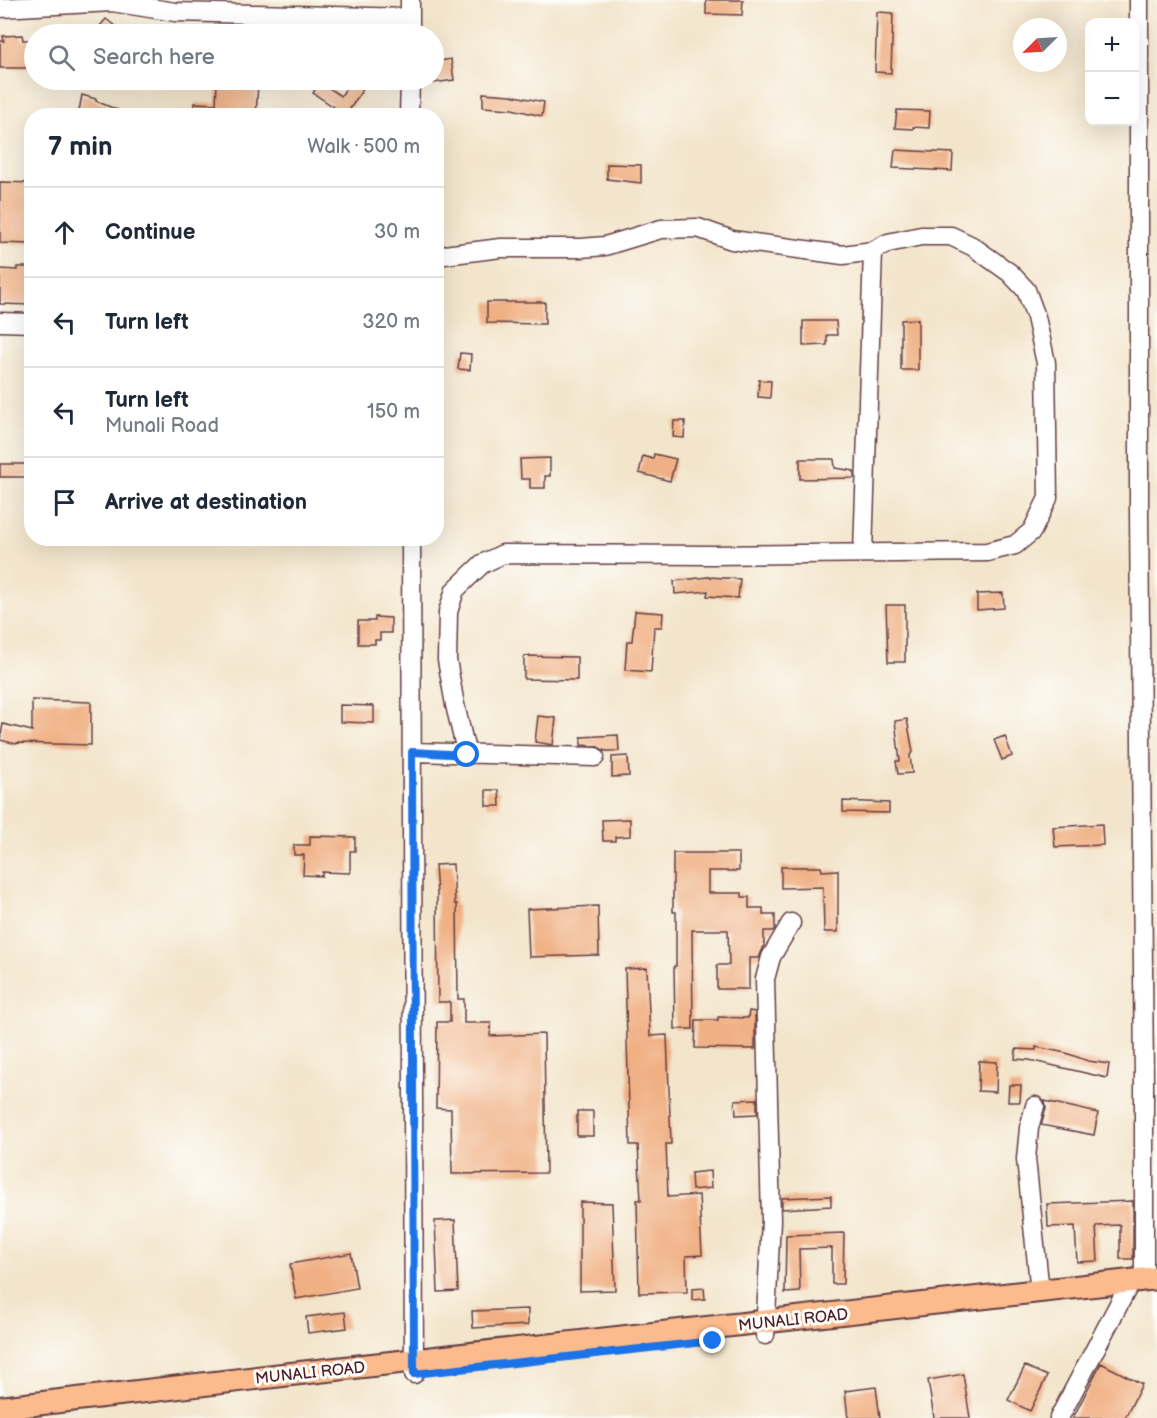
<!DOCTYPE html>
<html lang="en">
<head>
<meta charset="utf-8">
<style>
	:root { --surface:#fff; --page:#f2f2f3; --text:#1f2937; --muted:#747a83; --line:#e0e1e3 }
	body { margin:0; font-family:"Balsamiq Sans",sans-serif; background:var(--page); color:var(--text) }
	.controls { position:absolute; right:18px; top:18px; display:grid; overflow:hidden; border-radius:12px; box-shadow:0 6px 24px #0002 }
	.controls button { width:54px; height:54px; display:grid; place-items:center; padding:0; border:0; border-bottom:2px solid var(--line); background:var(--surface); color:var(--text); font:30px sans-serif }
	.compass { position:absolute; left:1013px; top:18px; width:54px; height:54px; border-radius:50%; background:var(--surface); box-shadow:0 6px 24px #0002; rotate:246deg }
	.stop { position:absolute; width:18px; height:18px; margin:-14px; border:4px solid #1a73e8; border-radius:50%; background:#fff }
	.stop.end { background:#1a73e8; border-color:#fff; box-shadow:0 2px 6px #0008 }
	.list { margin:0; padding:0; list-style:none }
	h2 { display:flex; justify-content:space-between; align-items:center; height:78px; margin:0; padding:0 24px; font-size:26px }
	h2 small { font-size:20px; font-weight:400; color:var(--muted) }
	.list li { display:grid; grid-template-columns:39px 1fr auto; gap:18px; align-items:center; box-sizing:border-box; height:90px; padding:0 24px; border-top:2px solid var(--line) }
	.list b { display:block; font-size:22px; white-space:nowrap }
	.list p { margin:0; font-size:20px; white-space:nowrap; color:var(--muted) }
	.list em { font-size:20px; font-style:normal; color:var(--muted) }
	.icon { flex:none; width:33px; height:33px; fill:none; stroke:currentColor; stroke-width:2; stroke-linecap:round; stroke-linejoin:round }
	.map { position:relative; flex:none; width:1157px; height:1418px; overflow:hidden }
	.search { position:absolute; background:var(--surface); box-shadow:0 6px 24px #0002; left:24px; top:24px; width:420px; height:66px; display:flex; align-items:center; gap:15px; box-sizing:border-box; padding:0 21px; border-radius:33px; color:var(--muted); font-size:22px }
	.panel { position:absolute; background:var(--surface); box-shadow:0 6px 24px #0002; left:24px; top:108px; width:420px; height:438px; border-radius:24px }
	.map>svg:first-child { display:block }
</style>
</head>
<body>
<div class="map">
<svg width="1157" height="1418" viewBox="0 0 1157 1418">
	<rect width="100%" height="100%" fill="#fdfcf7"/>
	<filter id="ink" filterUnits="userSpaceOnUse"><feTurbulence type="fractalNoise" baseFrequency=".0167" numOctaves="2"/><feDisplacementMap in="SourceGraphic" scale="12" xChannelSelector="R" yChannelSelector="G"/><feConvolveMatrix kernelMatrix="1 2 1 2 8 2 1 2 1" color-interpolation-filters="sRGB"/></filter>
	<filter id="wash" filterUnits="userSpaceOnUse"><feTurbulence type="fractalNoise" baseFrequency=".008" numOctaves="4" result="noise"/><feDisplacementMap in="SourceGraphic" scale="24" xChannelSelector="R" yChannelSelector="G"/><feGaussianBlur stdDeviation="1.35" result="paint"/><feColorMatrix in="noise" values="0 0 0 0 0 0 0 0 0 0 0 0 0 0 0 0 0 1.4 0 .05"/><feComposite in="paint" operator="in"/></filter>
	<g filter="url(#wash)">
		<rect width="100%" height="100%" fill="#f3e5cc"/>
		<g id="blocks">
			<path fill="#f0b084" d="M706 0H743L742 15 706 14Z
				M877 12 893 13 891 73 875 72Z
				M106 19 125 34H93Z
				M22 35 23 40H32L33 68H0V41H4L3 36Z
				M451 59 454 80 434 83V62Z
				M217 81 258 83 256 116H194L195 103 216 104Z
				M351 81 363 89 346 115 313 93 320 82 341 96Z
				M483 93 510 95 544 102 542 116 512 109 483 107Z
				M82 95 96 99V101L132 116H78Z
				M897 110 930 111 929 128 913 127V129L895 128Z
				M895 150 953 153 952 171 893 168Z
				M607 164 641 165V183L607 179Z
				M0 182 32 183V244L0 243Z
				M17 267H32V305L0 304V269L17 270Z
				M487 302H545V324L487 323Z
				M918 319V370H901V320Z
				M803 321H836L837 335H827V345L803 346Z
				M460 353 471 354 470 370 458 369Z
				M759 380 771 381 770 398 758 397Z
				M674 421H685L684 438 673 437Z
				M654 454 676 459 670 481 639 473 643 456 653 459Z
				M550 458V476H545V488H530V479H521L520 459Z
				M800 459H834L835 468 854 471V478L800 479Z
				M0 464H32V477H0Z
				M708 577 740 579 738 598 707 596 708 591 675 594 674 581Z
				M1003 593 1004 608 977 610V594Z
				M886 605H905V662H888Z
				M635 611 663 613 662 627H654L651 672 625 670 627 641H632Z
				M375 617 391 618V633H380V640H375V644H358V621H375Z
				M524 656 577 657V680L524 679Z
				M32 700 91 702V745L17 743 16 744 0 740 3 724 32 731Z
				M340 705 374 706V723L340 722Z
				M538 716 556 718 553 745 535 742Z
				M907 719 913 752 910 755 912 773 898 774 896 761H900L895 721Z
				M618 735 619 751H605L596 746 581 745V737Z
				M1005 736 1012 756 1002 760 994 740Z
				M628 756 629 776 612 777V757Z
				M486 790H499L500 806H486Z
				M843 801 889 803V813L843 812Z
				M630 819V836L615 837V841H603L602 820Z
				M1102 824 1103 845 1055 847 1053 827Z
				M310 836 355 837V851H350V873L322 872V876L303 875 304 855H294V845H310Z
				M673 853H739V871H708V893H742V897H749V908H763V915H775V928L773 931H764V946L759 958H749V989H717V965H729L728 930H692L693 1029H675L674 966H676V912H673Z
				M453 864 455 904H457L458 999H464V1023H491L490 1036 544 1034 546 1173 452 1174 451 1109 436 1108 437 1022H450V1002H438L437 894 435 865Z
				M781 867H821L822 871 838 870V932H824L823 887 781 888Z
				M598 906 599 955 529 957 527 909Z
				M647 968 650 1036 667 1035 671 1144H666L668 1197 699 1195 702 1255 686 1256 687 1292 639 1293 637 1200H641L638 1145H630L625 969Z
				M749 1011 755 1012V1049L695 1048 696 1020H718V1017L748 1018Z
				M1036 1047 1066 1053 1088 1061 1109 1064 1107 1078 1029 1060 1015 1059 1016 1049 1036 1050Z
				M979 1061 997 1062 996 1092 978 1091Z
				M1009 1085H1021L1020 1102H1008Z
				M757 1099V1114L736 1115 735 1100Z
				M1045 1101 1098 1113 1094 1135 1041 1125 1046 1109Z
				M577 1111H593V1136H577Z
				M710 1171 711 1188 692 1190 691 1173Z
				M831 1196V1206L782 1209V1198Z
				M1133 1201V1259H1120V1225L1096 1226 1098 1261 1077 1262 1075 1226 1048 1227 1047 1204Z
				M580 1202 612 1203 615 1290 580 1291Z
				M455 1220 458 1291 438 1292 435 1221Z
				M844 1233 843 1284H832V1248L799 1249 800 1292 785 1293 786 1235Z
				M351 1253 357 1288 296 1299 290 1264Z
				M704 1288 705 1299 692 1300V1289Z
				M528 1309V1325L473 1328 472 1311Z
				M345 1312 347 1328 308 1333 306 1317Z
				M1101 1363 1142 1384 1125 1418H1073Z
				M1025 1366 1047 1376 1030 1411 1008 1400Z
				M963 1374 970 1418H934L928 1380Z
				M876 1387 880 1418H848L845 1391Z"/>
		</g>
	</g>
	<g filter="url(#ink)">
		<use href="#blocks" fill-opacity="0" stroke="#633d43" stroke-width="1.5"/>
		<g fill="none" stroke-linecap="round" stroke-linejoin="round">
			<g stroke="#633d43" stroke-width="21">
				<path id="minor" d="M1139 0V513L1144 1082V1280
					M0 8 112 2 175 12 410 18
					M410 34V0
					M409 116 410 80
					M436 256 501 248H581L605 246 661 229 698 228 732 240 843 255 873 251 888 243 921 236H951L972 246 1010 273 1026 290 1036 317 1046 363 1048 498 1032 531 1015 545 987 552 713 555 503 554 482 564 455 590 448 612 447 660 455 705 467 755
					M0 322 32 323
					M411 538 414 1374
					M863 553 873 251
					M412 752 595 757
					M1035 1106 1029 1128 1026 1159 1040 1292
					M765 1335 771 1221 765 979 771 957 791 923
					M1059 1418 1131 1281"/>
			</g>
			<g stroke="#633d43" stroke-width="26">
				<path id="major" d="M0 1408 291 1374 1157 1278"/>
			</g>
			<use href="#minor" stroke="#fff" stroke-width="18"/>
			<use href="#major" stroke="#fbbb8d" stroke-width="22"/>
		</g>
	</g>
	<g fill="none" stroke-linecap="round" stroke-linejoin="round" filter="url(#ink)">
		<path stroke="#1a73e8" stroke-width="8" d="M467 755 412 752 414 1374 713 1341"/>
	</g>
	<g text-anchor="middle" stroke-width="6" stroke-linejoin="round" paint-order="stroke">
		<g font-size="16" fill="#4a1f2b" stroke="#fdfcf7">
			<text transform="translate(793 1319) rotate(-6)" y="6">MUNALI ROAD</text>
			<text transform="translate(310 1372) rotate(-6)" y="6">MUNALI ROAD</text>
		</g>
	</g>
</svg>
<div class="controls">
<button>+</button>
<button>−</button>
</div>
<svg class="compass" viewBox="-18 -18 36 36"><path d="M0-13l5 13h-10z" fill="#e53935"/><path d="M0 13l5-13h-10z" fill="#747a83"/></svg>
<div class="stop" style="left:467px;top:755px"></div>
<div class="stop end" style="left:713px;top:1341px"></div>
<div class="search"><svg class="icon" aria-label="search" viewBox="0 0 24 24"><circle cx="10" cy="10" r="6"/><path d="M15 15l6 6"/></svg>Search here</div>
<section class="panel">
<h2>7 min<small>Walk · 500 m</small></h2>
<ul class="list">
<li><svg class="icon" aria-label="ahead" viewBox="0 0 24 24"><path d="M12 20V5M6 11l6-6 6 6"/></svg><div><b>Continue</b></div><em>30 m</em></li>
<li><svg class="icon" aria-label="left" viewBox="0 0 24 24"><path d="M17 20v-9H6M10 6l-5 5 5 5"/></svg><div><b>Turn left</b></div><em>320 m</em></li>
<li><svg class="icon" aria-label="left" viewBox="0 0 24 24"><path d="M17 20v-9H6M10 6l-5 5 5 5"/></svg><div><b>Turn left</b><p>Munali Road</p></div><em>150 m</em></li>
<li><svg class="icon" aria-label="arrive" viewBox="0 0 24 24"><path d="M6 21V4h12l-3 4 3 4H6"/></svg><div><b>Arrive at destination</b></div></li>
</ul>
</section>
</div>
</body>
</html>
